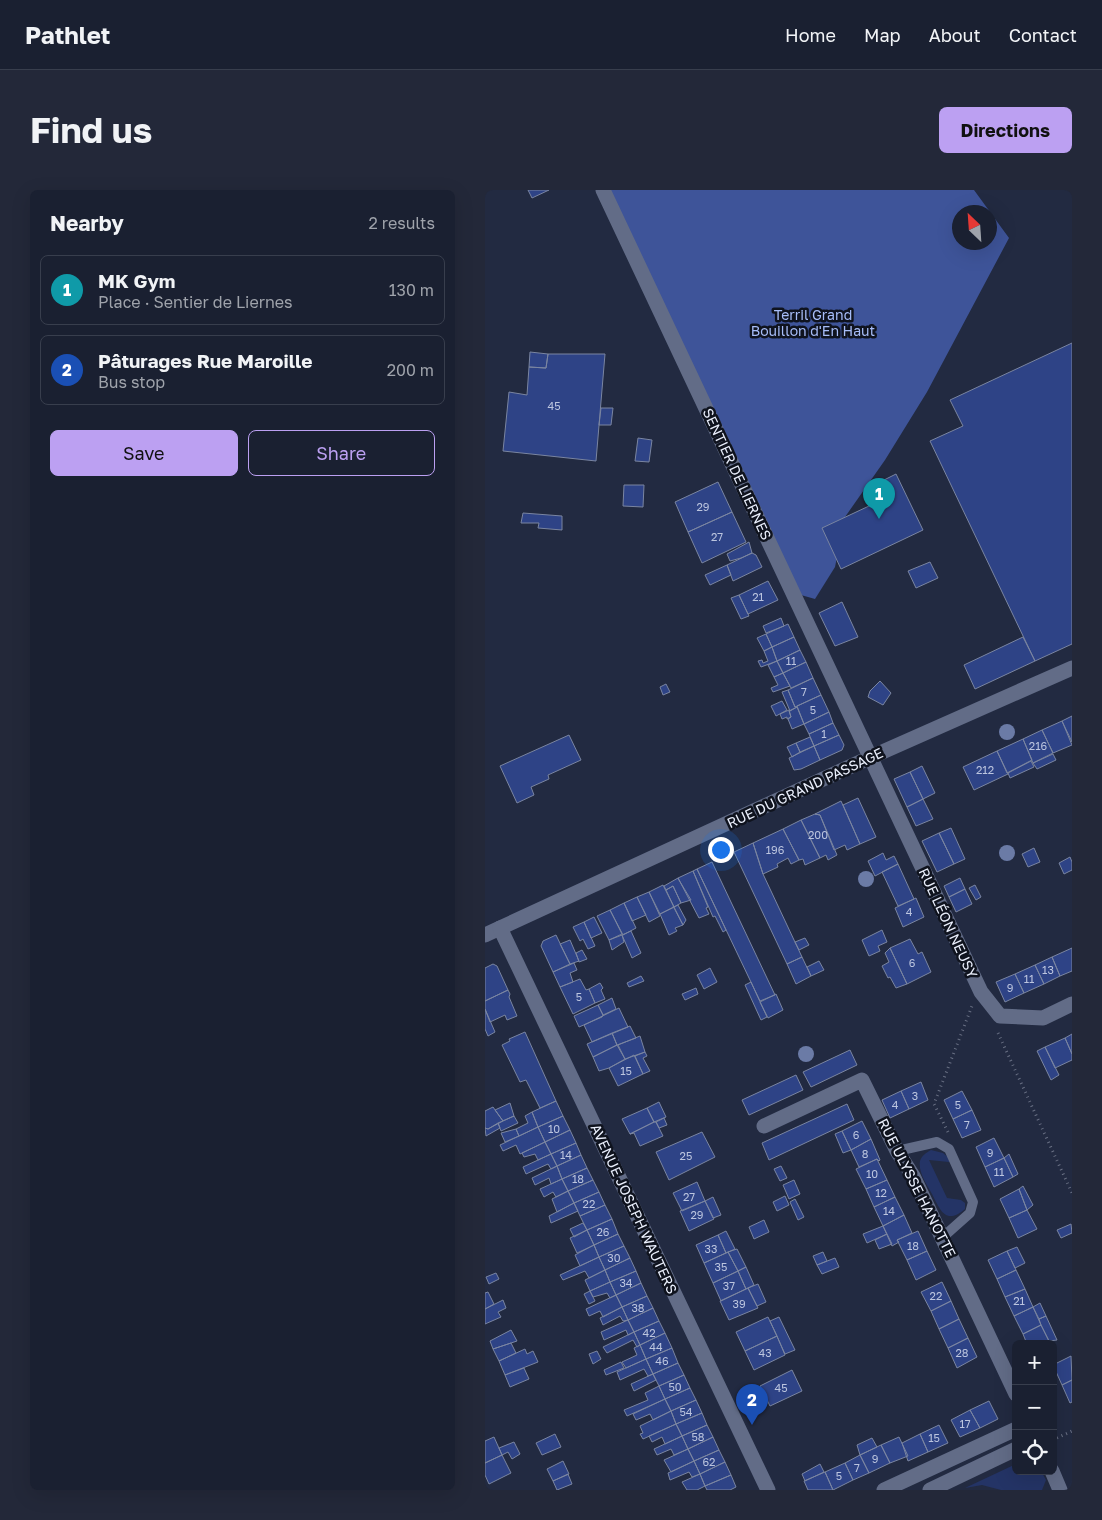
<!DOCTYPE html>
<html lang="en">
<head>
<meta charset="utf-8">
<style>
	:root { --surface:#1a2031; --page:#232839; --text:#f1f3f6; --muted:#9fa3ab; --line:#383e4d; --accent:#bca0f2 }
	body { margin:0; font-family:"Golos Text",sans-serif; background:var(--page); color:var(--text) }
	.controls { position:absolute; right:15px; bottom:15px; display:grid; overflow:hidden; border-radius:8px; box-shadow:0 5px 20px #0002 }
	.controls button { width:45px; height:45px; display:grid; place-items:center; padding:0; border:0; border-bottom:1px solid var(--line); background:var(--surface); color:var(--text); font:25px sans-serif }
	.compass { position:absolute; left:467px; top:15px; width:45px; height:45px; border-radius:50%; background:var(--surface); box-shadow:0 5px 20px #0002; rotate:335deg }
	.you { position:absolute; left:235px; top:659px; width:18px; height:18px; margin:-12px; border:4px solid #fff; border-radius:50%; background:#1a73e8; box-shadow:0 0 0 8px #1a73e833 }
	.badge { display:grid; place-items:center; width:32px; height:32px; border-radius:50%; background:var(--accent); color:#fff; font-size:16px; font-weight:700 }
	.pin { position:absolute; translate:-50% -41px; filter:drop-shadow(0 1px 2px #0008) }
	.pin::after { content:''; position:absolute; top:26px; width:18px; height:15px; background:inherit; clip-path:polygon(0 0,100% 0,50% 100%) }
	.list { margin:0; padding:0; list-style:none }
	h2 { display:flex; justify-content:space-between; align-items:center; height:65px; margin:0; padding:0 20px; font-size:21px }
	h2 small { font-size:16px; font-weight:400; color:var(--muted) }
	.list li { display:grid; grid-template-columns:32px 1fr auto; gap:15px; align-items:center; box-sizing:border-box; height:70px; margin:0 10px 10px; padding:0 10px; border:1px solid var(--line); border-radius:8px }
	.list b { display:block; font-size:19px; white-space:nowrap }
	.list p { margin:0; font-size:16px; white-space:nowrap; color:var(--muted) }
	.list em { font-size:16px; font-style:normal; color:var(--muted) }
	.actions { display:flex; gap:10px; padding:15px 20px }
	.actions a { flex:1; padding:11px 0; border:1px solid var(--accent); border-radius:8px; text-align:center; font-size:18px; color:var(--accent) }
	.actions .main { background:var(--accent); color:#111 }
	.icon { flex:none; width:28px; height:28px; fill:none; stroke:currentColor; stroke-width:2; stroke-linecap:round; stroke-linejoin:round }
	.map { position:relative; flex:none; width:587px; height:1300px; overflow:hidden; border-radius:8px }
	header { display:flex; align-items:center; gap:30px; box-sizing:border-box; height:70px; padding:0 25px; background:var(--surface); border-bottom:1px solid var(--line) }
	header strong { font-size:24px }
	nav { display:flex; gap:28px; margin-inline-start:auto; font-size:18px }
	.intro { display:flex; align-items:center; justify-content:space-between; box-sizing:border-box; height:120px; padding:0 30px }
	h1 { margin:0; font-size:35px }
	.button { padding:12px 22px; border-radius:8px; background:var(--accent); color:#111; font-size:18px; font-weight:700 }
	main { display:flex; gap:30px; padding:0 30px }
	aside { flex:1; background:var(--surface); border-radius:8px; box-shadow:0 5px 20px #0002 }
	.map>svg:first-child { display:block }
</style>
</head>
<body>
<header>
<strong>Pathlet</strong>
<nav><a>Home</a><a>Map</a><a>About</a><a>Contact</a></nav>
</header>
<div class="intro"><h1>Find us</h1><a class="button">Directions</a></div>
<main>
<aside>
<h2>Nearby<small>2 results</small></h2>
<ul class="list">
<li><span class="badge" style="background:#0f9aa8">1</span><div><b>MK Gym</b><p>Place · Sentier de Liernes</p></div><em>130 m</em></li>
<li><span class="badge" style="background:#1a4fb4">2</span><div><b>Pâturages Rue Maroille</b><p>Bus stop</p></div><em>200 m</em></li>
</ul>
<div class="actions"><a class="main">Save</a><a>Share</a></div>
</aside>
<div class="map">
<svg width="587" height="1300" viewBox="0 0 587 1300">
	<rect width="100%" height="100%" fill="#222a41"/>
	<path fill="#243466" d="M446 960 458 963 464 968V972L444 970 462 1008 476 1010 480 1013V1019C460 1036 455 1019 447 1004 442 995 433 982 435 971 437 965 441 963 446 960Z
		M531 1274V1281H556L561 1290 557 1300H516L497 1295 480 1298Z"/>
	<path fill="#3e5499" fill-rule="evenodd" d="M118 0H489L524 48 442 202 400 270 360 327 350 377 330 409 309 403ZM474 22H504V52H474Z"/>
	<path fill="#2e4386" stroke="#7a85a1" d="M43 0H64L47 8Z
		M587 153V454L550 471 445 251 478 236 465 210Z
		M45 162 63 164 61 178 44 177Z
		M63 164H120L111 271 18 261 24 202 42 205 44 177 61 178Z
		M116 218H128L126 235H114Z
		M153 248 167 250 164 272 150 271Z
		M411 284 438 340 356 379 337 338 399 309 393 297 395 295 393 293Z
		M233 292 247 322 203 342 190 312Z
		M139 295H159L158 317 138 316Z
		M247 322 261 352 217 373 203 342Z
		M38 323 77 326V340L53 338 54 333H36Z
		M264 352 267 363 256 368 245 371 242 364Z
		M267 363 271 365 277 377 248 391 242 375Z
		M445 372 453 388 431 398 423 381Z
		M242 375 246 385 225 395 220 385Z
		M283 391 293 410 263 424 254 405Z
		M254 405 264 426 256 429 246 408Z
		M357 412 373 447 350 456 334 423Z
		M296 428 299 436 281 443 278 436Z
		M303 434 309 447 287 457 281 444Z
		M281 444 287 457 279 461 272 448Z
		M309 447 315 460 292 471 287 457Z
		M538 447 550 471 490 499 479 475Z
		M287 457 292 471 276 477 273 471 277 470 278 473 283 471 279 461Z
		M315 460 321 472 298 483 292 471Z
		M292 471 298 483 289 487 283 475Z
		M321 472 328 488 306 498 298 483Z
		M298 483 305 496 288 502 286 498 293 495 289 487Z
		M328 488 336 505 310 517 303 500Z
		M395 491 406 503 398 515 383 507 385 501Z
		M181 494 185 502 178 505 175 497Z
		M303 500 310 517H312L305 521 297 502Z
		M336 505 344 522 319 534 312 516Z
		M297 511 302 520 291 526 286 516Z
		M312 517 319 534 307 539 303 529 306 527 304 521Z
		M304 520 306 527 302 529V527L297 529 295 524Z
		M344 522 348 533 324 544 319 534Z
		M587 526V552L577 531Z
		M577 531 587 555 568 563 557 540Z
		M348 533 354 545 329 556 324 544Z
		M557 540 568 563 548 573 538 549Z
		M84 545 96 570 63 585 64 589 46 597 49 605 32 613 15 576Z
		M354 545 359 555 357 560 335 570 329 556Z
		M325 547 329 556 315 562 311 553Z
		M538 549 547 570 522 583 512 561Z
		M311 553 315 562 307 567 302 557Z
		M329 556 335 570 316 579 309 580 304 568Z
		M512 561 523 584 489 600 478 577Z
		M568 564 571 570 552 579 548 573Z
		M546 571 549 577 525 588 523 583Z
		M437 576 450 603 438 609 425 582Z
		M425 582 438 609 422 617 409 589Z
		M373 608 391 647 375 654 358 615Z
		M438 609 448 629 431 636 422 617Z
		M356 611 375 654 362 660 360 655 349 660 335 625 330 624Z
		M330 624 335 625 352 665 343 670 341 665 335 668 316 630Z
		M316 630 335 668 320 675 318 669 314 670 298 639Z
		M466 638 480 669 469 674 454 643Z
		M298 639 314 670 306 674 303 668 292 674 293 677 278 684 268 653Z
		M454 643 469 674 452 682 437 651Z
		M268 653 278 684 317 767 302 774 249 662Z
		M549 658 555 672 543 677 537 664Z
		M398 663 401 670 409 666 413 674 390 686 383 671Z
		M585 667 587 672V680L579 684 574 673Z
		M227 672 290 805 275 811 212 679Z
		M413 674 429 709 413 716 397 682Z
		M212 679 241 740 238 742 230 726 228 727 208 681Z
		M208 681 223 717 221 718 224 724 214 728 193 688Z
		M193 688 194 690 206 710 196 713 188 696 181 700 179 696Z
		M475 688 480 699 464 707 459 696Z
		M178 695 189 717 175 724 164 702Z
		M490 695 496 707 491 710 484 698Z
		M188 696 196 713 189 717 181 700Z
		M480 699 487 714 471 722 464 707Z
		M164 702 175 726 164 732 152 707Z
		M152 707 161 725 147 731 139 713Z
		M431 708 439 727 418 737 410 718Z
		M139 713 151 738 138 745 125 720Z
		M193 715 201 730 198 735 189 717Z
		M188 716 198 735 190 738 192 741 184 745 175 724 189 717Z
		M125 720 137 744 124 750 112 726Z
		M109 727 117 743 106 748 99 732Z
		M99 732 110 756 103 759 98 749 95 751 88 737Z
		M397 740 402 752 393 756 395 761 384 766 377 750Z
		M146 741 156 763 147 768 137 745Z
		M71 745 85 774 68 782 56 756 58 751Z
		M137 745 139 752 127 760 124 750Z
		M320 748 324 755 314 760 310 752Z
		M425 749 433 764 437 762 446 782 422 794 405 758Z
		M85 750 94 771 85 774 75 754Z
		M405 758 422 794 411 798 405 787 403 788 397 776 404 772 400 763Z
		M587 758V781L575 786 567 767Z
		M97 760 102 769 94 772 91 763Z
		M317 767 326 786 311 794 302 774Z
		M567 767 575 786 559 794 550 775Z
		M334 771 339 780 326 786 322 777Z
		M89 773 92 780 85 783 88 792 75 797 68 782Z
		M8 774 12 776 23 800 0 811V778Z
		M550 775 559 794 539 803 530 784Z
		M225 778 232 792 219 799 212 785Z
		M530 784 539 803 520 812 511 792Z
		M156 786 159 791 144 797 142 793Z
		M95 789 101 800 104 799 110 813 88 824 75 797Z
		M266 792 282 827 276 830 260 795Z
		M115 793 118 798 116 800 120 809 110 813 104 799Z
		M211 798 213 804 200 810 197 804Z
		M23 800 25 804 24 807 32 826 22 830 20 825 5 832 0 819V811Z
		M291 804 298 820 283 828 275 812Z
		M127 808 131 819 118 825 113 815Z
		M113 815 118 825 117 827 94 837 89 826Z
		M134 818 143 837 107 852 99 835Z
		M0 819 10 842 3 846 0 839Z
		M145 836 151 848 132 855 127 843Z
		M40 842 71 911 55 918 41 890 35 892 17 855 25 851 24 849Z
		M127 843 132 855 108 867 102 854Z
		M587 844V864L580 848Z
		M155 846 160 862 140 869 133 855Z
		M580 848 587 864V870L570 878 560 857Z
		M132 855 140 869 124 878 114 881 108 867Z
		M560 857 574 885 566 890 552 861Z
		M365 860 372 875 326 897 318 882Z
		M160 862 162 866 158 868 165 881 158 884 150 866Z
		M149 865 158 884 133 896 124 878Z
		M311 885 318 900 264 925 257 910Z
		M436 892 443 910 424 919 416 901Z
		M416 901 424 919 405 928 397 910Z
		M477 901 487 920 468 929 459 910Z
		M71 911 78 926 53 937 47 922Z
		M174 912 181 927 169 932 162 918Z
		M25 913 29 926 18 931 10 920Z
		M362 914 369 930 284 970 277 953Z
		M8 917 18 931 3 939 0 938V921Z
		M162 918 169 932 145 944 137 929Z
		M487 920 496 940 477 948 468 929Z
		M47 922 53 937 34 946 31 939 43 933 40 926Z
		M29 926 33 933 16 941 13 933Z
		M78 926 85 940 60 952 53 937Z
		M179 928 182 935 174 938 171 932Z
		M377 931 386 949 366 960 357 941Z
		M169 932H171L178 946 155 956 149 943 145 944Z
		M13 933 15 938 1 946 0 938 3 939Z
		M53 937 60 952 35 964 31 955 18 961 15 955Z
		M31 939 34 946 20 952 16 943Z
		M85 940 91 953 66 964 60 952Z
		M357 941 366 960 358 963 350 944Z
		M217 942 230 967 184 990 171 962Z
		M509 948 519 968 500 977 491 957Z
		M386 949 395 970 394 971 392 969 374 977 366 960Z
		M60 952 66 964 53 970 50 964 39 967 37 963Z
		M91 953 96 965 72 976 66 964Z
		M66 964 72 976 66 979 63 974 41 984 38 977Z
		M524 964 533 984 528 987 519 968Z
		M96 965 102 978 77 989 72 976Z
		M519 968 528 987 509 997 500 977Z
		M392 969 402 990 381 999 371 979Z
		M72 976 77 989 66 994 64 988 50 995 47 988Z
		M296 976 302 988 295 991 289 979Z
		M102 978 108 990 83 1001 77 989Z
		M77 989 83 1001 71 1007 68 1002 59 1007 55 999Z
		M108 990 114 1002 89 1013 83 1001Z
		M309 990 315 1004 304 1009 298 995Z
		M402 990 410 1007 389 1017 381 999Z
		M212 992 220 1011 197 1021 188 1003Z
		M538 996 548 1015 542 1020 534 999Z
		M534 999 542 1020 524 1028 515 1009Z
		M83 1001 89 1013 72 1022 67 1009Z
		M114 1002 120 1015 95 1026 89 1013Z
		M300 1006 304 1015 292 1021 288 1012Z
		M228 1007 236 1025 228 1028 220 1011Z
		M410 1007 419 1025 398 1036 389 1017Z
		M310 1009 319 1027 313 1030 305 1012Z
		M220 1011 229 1029 204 1041 195 1021Z
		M89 1013 93 1021 66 1033 64 1026Z
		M120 1015 127 1029 102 1040 95 1026Z
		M542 1020 552 1039 533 1048 524 1028Z
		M419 1025 427 1043 412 1050 414 1052 407 1056 398 1036Z
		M127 1029 133 1044 109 1055 102 1040Z
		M279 1030 284 1042 269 1049 264 1037Z
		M98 1033 102 1040 89 1047 85 1039Z
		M586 1034 587 1043 576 1048 572 1040Z
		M398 1036 402 1044 382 1053 378 1044Z
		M102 1040 109 1055 92 1063 85 1048Z
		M241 1041 250 1059 241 1063 233 1045Z
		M433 1041 442 1061 422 1070 412 1050Z
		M133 1044 139 1056 114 1067 109 1055Z
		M402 1044 407 1054 394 1059 390 1050Z
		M233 1045 241 1063 219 1073 211 1055Z
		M109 1055 114 1067 95 1076 90 1065Z
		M139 1056 145 1068 120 1080 114 1067Z
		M532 1057 540 1073 530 1078 522 1061Z
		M252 1059 261 1077 253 1081 243 1062Z
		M442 1061 451 1080 431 1090 422 1070Z
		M522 1061 531 1080 512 1089 503 1070Z
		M243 1062 253 1081 228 1093 219 1073Z
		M338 1062 342 1071 332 1075 328 1066Z
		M114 1067 120 1080 104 1088 100 1081 78 1090 75 1085Z
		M145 1068 151 1081 125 1092 120 1080Z
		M350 1068 354 1077 337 1084 332 1075Z
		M261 1077 269 1095 261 1099 253 1081Z
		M120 1080 125 1092 105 1101 100 1090Z
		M531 1080 540 1099 520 1107 512 1089Z
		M151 1081 156 1093 131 1105 125 1092Z
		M253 1081 261 1099 236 1111 228 1093Z
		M11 1083 14 1089 4 1094 1 1087Z
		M125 1092 131 1105 125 1108 122 1103 108 1107 105 1101Z
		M457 1092 466 1111 446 1121 436 1102Z
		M156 1093 162 1106 137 1117 131 1105Z
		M273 1094 281 1112 272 1116 263 1098Z
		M263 1098 273 1118 244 1130 235 1111Z
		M540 1099 548 1117 529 1126 520 1107Z
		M105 1101 110 1111 104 1114 99 1104Z
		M3 1102 9 1114 0 1119V1103Z
		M131 1105 137 1117 118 1127 115 1121 104 1126 101 1119Z
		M162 1106 168 1118 143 1130 137 1117Z
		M18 1110 21 1118 13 1122 16 1127 0 1134V1119Z
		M466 1111 474 1129 454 1139 446 1121Z
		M555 1113 561 1126 554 1129 548 1117Z
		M137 1117 143 1130 138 1131 135 1126 118 1135 115 1128Z
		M548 1117 556 1135 538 1144 529 1126Z
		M168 1118 174 1131 149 1142 143 1130Z
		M561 1126 572 1150 564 1151 556 1135 554 1129Z
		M283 1127 292 1146 260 1161 251 1142Z
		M294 1127 310 1160 300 1164 285 1131Z
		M474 1129 483 1148 463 1158 454 1139Z
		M143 1130 149 1142 143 1145 141 1140 119 1150 116 1142Z
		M174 1131 180 1143 155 1155 149 1142Z
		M556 1135 564 1151 559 1154H542L538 1144Z
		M26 1140 32 1151 8 1159 5 1151Z
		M149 1142 155 1155 152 1157 148 1150 122 1163 118 1157Z
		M180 1143 187 1158 161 1169 155 1155Z
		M292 1146 300 1165 269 1180 260 1161Z
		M483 1148 492 1167 472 1178 463 1158Z
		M26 1153 31 1163 14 1171 8 1159Z
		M155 1155 161 1169 141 1178 137 1172 152 1165 149 1158Z
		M187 1158 193 1173 168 1184 161 1169Z
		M40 1159 42 1164 48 1161 53 1172 20 1185 14 1171Z
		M112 1161 116 1169 108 1174 104 1164Z
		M586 1166 587 1190 577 1195 568 1175Z
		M161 1169 168 1184 163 1186 159 1179 135 1190 132 1182Z
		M136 1172 139 1178 121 1185 119 1180Z
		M193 1173 199 1185 174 1196 168 1184Z
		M39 1178 44 1189 25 1197 20 1185Z
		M307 1180 317 1201 285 1216 275 1196Z
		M168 1184 171 1190 149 1201 146 1194Z
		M199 1185 205 1198 180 1209 174 1196Z
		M587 1190V1212L585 1213 577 1195Z
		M174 1196 180 1209 142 1226 139 1220 163 1210 160 1203Z
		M205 1198 211 1210 186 1221 180 1209Z
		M180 1209 186 1221 168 1230 165 1224 151 1230 148 1224Z
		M211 1210 217 1223 191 1234 186 1221Z
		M504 1211 513 1229 495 1238 485 1220Z
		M485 1220 495 1238 475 1247 466 1230Z
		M186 1221 191 1234 158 1249 155 1244 158 1243 155 1236Z
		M217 1223 222 1235 197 1246 191 1234Z
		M191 1234 197 1246 180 1254 177 1247 167 1252 164 1246Z
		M222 1235 228 1247 203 1259 197 1246Z
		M454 1235 463 1253 443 1262 435 1244Z
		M70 1244 76 1257 57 1265 51 1253Z
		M435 1244 443 1262 423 1271 417 1253Z
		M197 1246 203 1259 189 1265 186 1259 172 1265 169 1259Z
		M9 1247 17 1265 0 1273V1251Z
		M228 1247 234 1260 209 1271 203 1259Z
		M414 1247 423 1266 405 1273 396 1255Z
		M387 1248 392 1257 375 1265 372 1255Z
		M29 1252 35 1264 27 1269 23 1262 17 1265 14 1258Z
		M396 1255 405 1273 384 1283 375 1265Z
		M203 1259 209 1271 186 1282 179 1270Z
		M234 1260 240 1272 215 1284 209 1271Z
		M17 1265 26 1283 4 1294 0 1285V1273Z
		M375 1265 384 1283 368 1290 360 1273Z
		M78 1271 84 1284 68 1291 62 1279Z
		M209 1271 215 1284 207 1287 204 1282 185 1290 183 1283Z
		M240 1272 246 1285 220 1296 215 1284Z
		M360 1273 368 1290 348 1300 340 1282Z
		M335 1274 339 1282 320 1291 317 1284Z
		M340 1282 348 1300H323L319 1291Z
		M83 1284 87 1294 72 1300 68 1291Z
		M215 1284 220 1296 212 1300H202L197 1292Z
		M246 1285 251 1297 245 1300H222L220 1296Z"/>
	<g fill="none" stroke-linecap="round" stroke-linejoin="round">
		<path stroke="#686f83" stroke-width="3" stroke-dasharray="1 4" stroke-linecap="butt" d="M513 843 587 1003
			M463 942 449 914 487 816
			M572 1248 587 1241"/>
		<path stroke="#626c87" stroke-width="10" d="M412 961 452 952 464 959 488 1012 485 1023 458 1047"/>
		<path stroke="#626c87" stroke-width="15" d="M118 0 496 802 515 826 558 828 587 814
			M0 745 15 738
			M279 936 377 890 412 961 428 986 531 1204
			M567 1281 575 1300
			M399 1300 531 1239
			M445 1300 531 1259"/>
		<path stroke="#626c87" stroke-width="15" d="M283 1300 15 738 386 567 587 478"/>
	</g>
	<g fill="#6b7ba6">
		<circle cx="522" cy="542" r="8"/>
		<circle cx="522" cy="663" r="8"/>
		<circle cx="381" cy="689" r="8"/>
		<circle cx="321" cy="864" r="8"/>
	</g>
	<g text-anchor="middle" stroke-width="5" stroke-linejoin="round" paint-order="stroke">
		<g font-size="11" fill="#bcc5df">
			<text x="69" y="220">45</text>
			<text x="218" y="321">29</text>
			<text x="232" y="351">27</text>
			<text x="273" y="411">21</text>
			<text x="306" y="475">11</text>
			<text x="319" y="506">7</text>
			<text x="328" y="524">5</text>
			<text x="339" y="548">1</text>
			<text x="553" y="560">216</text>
			<text x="500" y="584">212</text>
			<text x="333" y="649">200</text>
			<text x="290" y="664">196</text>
			<text x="424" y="726">4</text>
			<text x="427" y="777">6</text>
			<text x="563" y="784">13</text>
			<text x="544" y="793">11</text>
			<text x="525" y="802">9</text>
			<text x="94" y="811">5</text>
			<text x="141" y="885">15</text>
			<text x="430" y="910">3</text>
			<text x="410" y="919">4</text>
			<text x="473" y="919">5</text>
			<text x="482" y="939">7</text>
			<text x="69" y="943">10</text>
			<text x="371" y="949">6</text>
			<text x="505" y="967">9</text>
			<text x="380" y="968">8</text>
			<text x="81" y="969">14</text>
			<text x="201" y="970">25</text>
			<text x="514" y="986">11</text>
			<text x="387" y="988">10</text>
			<text x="93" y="993">18</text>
			<text x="396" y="1007">12</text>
			<text x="204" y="1011">27</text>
			<text x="104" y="1018">22</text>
			<text x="404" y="1025">14</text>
			<text x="212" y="1029">29</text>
			<text x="118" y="1046">26</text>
			<text x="428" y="1060">18</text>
			<text x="226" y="1063">33</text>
			<text x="129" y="1072">30</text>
			<text x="236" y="1081">35</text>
			<text x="141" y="1097">34</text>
			<text x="244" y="1100">37</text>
			<text x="451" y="1110">22</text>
			<text x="534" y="1115">21</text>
			<text x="254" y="1118">39</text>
			<text x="153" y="1122">38</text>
			<text x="164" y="1147">42</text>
			<text x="171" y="1161">44</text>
			<text x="280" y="1167">43</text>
			<text x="477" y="1167">28</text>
			<text x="177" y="1175">46</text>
			<text x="190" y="1201">50</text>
			<text x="296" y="1202">45</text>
			<text x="201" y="1226">54</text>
			<text x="480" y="1238">17</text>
			<text x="213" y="1251">58</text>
			<text x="449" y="1252">15</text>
			<text x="390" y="1273">9</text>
			<text x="224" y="1276">62</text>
			<text x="372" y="1282">7</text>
			<text x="354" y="1290">5</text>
		</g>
		<g font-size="14" fill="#a7bdf8" stroke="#0f131e">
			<text x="328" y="130">Terril Grand<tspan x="328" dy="16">Bouillon d'En Haut</tspan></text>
		</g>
		<g font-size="14" fill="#ebf0fd" stroke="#0f131e">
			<text transform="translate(252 284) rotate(65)" y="5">SENTIER DE LIERNES</text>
			<text transform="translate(320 598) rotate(-25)" y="5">RUE DU GRAND PASSAGE</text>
			<text transform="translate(463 733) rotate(65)" y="5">RUE LÉON NEUSY</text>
			<text transform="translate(432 998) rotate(63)" y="5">RUE ULYSSE HANOTTE</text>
			<text transform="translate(149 1019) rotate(65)" y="5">AVENUE JOSEPH WAUTERS</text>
		</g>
	</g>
</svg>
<div class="controls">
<button>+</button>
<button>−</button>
<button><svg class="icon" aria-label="locate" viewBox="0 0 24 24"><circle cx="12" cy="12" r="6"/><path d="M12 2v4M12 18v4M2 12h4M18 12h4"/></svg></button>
</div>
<svg class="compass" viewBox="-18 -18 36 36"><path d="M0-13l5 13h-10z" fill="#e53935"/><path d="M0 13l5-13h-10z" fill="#9fa3ab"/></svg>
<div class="you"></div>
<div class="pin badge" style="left:394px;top:329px;background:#0f9aa8">1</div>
<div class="pin badge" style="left:267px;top:1235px;background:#1a4fb4">2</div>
</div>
</main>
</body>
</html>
